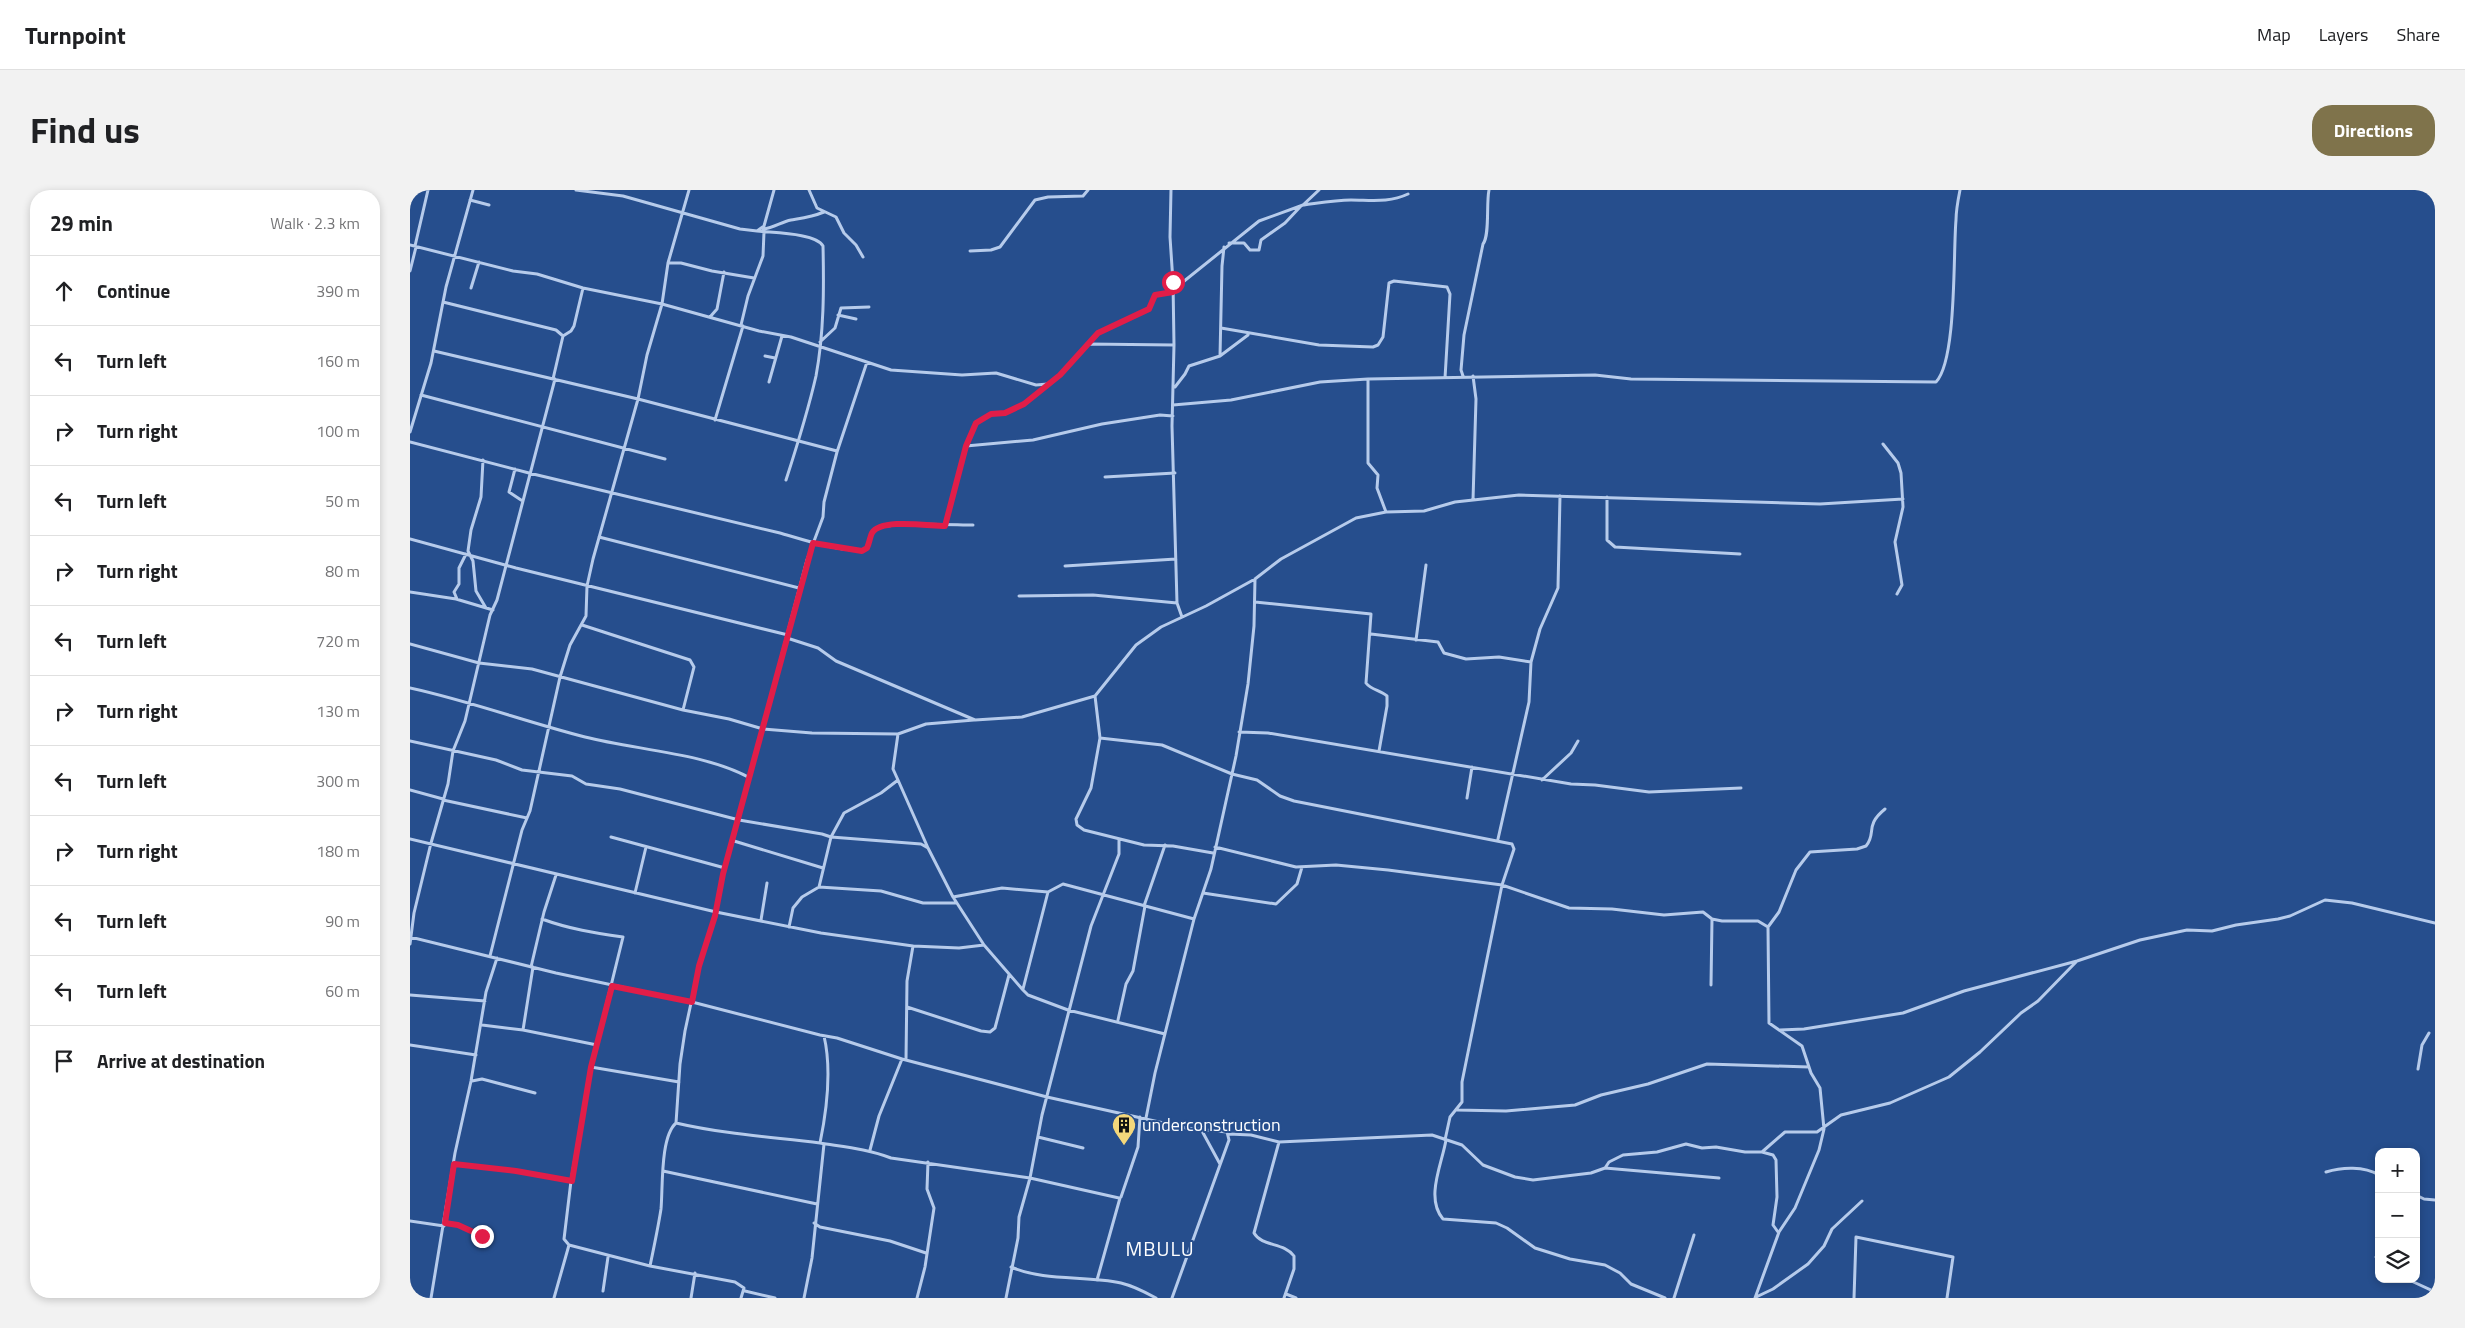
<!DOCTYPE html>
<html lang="en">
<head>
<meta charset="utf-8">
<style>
	:root { --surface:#fff; --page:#f2f2f2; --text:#202124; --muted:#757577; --line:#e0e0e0; --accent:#7f734b }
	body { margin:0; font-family:"Titillium Web",sans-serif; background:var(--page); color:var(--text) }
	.controls { position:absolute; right:15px; bottom:15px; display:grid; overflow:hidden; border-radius:10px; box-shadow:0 2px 8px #0003 }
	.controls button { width:45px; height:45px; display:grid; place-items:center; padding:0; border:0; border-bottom:1px solid var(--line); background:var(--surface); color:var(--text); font:25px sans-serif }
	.stop { position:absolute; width:15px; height:15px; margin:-11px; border:4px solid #e11d48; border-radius:50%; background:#fff }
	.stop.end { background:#e11d48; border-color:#fff; box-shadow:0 1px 5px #0008 }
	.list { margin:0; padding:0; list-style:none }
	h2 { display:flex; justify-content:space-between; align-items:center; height:65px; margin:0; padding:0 20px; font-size:21px }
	h2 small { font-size:16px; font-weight:400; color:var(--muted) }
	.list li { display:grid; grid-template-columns:32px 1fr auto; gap:15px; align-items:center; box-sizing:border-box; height:70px; padding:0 20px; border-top:1px solid var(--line) }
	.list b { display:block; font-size:19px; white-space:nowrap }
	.list em { font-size:16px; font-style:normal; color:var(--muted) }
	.icon { flex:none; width:28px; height:28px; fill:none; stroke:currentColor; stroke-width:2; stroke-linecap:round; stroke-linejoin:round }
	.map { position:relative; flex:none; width:2025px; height:1108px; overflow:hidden; border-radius:20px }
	header { display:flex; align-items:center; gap:30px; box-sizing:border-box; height:70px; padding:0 25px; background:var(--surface); border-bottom:1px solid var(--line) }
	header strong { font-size:24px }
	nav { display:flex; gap:28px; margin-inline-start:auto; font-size:18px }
	.intro { display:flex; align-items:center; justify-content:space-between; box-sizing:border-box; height:120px; padding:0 30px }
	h1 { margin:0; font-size:35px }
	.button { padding:12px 22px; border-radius:20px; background:var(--accent); color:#fff; font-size:18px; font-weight:700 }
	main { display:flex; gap:30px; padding:0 30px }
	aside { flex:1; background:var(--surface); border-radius:20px; box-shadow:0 2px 8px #0003 }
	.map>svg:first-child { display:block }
</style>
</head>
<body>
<header>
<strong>Turnpoint</strong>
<nav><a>Map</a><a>Layers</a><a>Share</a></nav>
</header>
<div class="intro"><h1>Find us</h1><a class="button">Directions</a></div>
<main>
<aside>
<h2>29 min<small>Walk · 2.3 km</small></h2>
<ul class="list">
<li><svg class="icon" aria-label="ahead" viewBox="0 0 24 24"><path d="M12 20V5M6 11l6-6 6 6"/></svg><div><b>Continue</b></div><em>390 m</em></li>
<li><svg class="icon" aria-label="left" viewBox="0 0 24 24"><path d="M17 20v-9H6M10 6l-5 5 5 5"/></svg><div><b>Turn left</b></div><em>160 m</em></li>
<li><svg class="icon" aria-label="right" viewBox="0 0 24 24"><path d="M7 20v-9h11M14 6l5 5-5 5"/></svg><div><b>Turn right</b></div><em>100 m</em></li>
<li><svg class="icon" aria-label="left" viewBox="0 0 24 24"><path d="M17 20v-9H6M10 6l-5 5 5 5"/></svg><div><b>Turn left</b></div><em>50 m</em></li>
<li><svg class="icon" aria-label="right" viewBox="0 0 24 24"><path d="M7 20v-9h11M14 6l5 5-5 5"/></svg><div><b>Turn right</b></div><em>80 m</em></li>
<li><svg class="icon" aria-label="left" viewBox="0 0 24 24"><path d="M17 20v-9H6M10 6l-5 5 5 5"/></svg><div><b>Turn left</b></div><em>720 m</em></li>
<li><svg class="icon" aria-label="right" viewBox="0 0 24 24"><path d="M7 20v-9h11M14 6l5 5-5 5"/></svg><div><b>Turn right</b></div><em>130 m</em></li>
<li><svg class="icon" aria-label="left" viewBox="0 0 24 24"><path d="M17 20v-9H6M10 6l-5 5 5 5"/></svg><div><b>Turn left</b></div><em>300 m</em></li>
<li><svg class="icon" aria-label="right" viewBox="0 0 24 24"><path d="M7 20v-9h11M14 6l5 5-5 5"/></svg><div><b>Turn right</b></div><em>180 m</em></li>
<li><svg class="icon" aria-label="left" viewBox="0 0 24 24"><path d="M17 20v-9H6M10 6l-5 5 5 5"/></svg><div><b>Turn left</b></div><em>90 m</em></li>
<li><svg class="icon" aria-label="left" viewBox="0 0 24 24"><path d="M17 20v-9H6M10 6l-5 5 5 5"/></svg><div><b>Turn left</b></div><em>60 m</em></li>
<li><svg class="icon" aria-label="arrive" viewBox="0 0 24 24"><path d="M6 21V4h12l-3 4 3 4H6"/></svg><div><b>Arrive at destination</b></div></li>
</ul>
</aside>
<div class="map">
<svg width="2025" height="1108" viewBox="0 0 2025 1108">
	<rect width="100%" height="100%" fill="#264e8d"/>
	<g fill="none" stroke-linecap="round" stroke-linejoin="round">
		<path stroke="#b6cbeb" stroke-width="3" d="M166 0 213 6 330 39 347 41 354 36 364 0
			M399 0 407 18 426 27 434 43 446 55 453 67
			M761 0 760 47 763 92 764 155 762 236 767 413 772 427
			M60 10 79 15
			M894 15C909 13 925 10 941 10 961 10 979 13 998 4
			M353 39C364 38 371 32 381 30 393 28 402 27 414 22
			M347 41C363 43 406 43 413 56 414 99 414 143 406 186 398 221 387 256 376 290
			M819 53H834L840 60H849L851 50 875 33 891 16
			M0 55 103 81 127 84 173 98 252 114 349 141 381 147 481 180 552 185 586 183 626 195 638 194
			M5 56 18 0
			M560 61 581 60 590 57 625 10 638 7 673 6 678 0
			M258 73H271L302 81 344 88
			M0 81 6 57
			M61 98 69 72
			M763 100 849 31 893 15 909 0
			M33 112 146 140 153 146
			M428 125 446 129
			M300 127 307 119 314 82
			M331 135 338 106 353 66 354 42
			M811 138 909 155 963 157 968 155 973 147 979 93 984 91 1037 97 1040 104 1035 188
			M410 152 425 138 431 118 459 117
			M677 154 764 155
			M24 161 228 209 427 261
			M355 166 365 168
			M810 166 812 76 814 57
			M457 172 427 262 414 312 413 327 397 370 309 701 305 726 289 776 275 841 270 874 266 933C313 944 362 947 410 953 435 957 458 959 481 968L620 988 709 1008 711 1007 728 957 730 927
			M1053 186 1051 180 1054 145 1073 54C1080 45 1076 14 1079 0
			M1063 186 1066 209 1063 310
			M143 189 153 146 161 141 164 136 173 98
			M359 192 372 146
			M765 197 775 184 779 176 810 166 838 145
			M11 205 255 269
			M763 215 821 210 910 192 958 189
			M305 230 333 136
			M0 242 21 173 36 97 63 0
			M0 252 119 283 370 343C388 348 440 366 457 358 459 353 460 344 465 340 476 331 544 335 563 335
			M1473 254 1488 273 1491 283 1493 317 1485 352 1492 395 1487 404
			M556 256 623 250 692 234 750 225 763 226
			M73 270 71 307 61 340 58 361 63 371 66 401 76 418
			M105 279 99 302 111 310
			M695 287 765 283
			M1197 307V350L1205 357 1330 364
			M976 322 967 298 968 285 958 273V189L1185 185 1221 189 1526 192C1547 170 1543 63 1546 30 1546 20 1548 10 1550 0
			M535 336 556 256 566 233 581 224 595 223 614 214 650 185 688 143 739 119 745 105 763 102
			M189 347 389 398
			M0 349 106 378 378 445
			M655 376 766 369
			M0 402 46 409 83 420
			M609 406 683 405 767 413
			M47 409 44 402 49 394V378L56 364
			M845 412 961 424 956 493C961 500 970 500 977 506V516L969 561
			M172 435 280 470 284 477 273 520
			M961 444 1028 452 1034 463 1056 469 1089 467 1121 472
			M377 448 408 458 426 471 565 530 612 527 685 506 726 455 751 437 796 416 845 389 871 369 946 328 976 322 1014 321 1045 312 1109 305 1410 314 1493 309
			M1006 450 1016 375
			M0 454 69 473 122 479 273 520 319 529 353 539 402 543 488 544
			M0 498C60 511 116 532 175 547 226 560 295 563 340 588
			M685 506 690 548 681 598 666 629 667 635 674 640 734 655 763 656 803 663
			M829 542 858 543 1161 594 1185 595 1239 602 1331 598
			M690 548 752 555 822 584 847 590 870 606 884 611 1102 654 1104 659 1092 695 1052 892V912L1040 927 1035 950
			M0 551 86 570 112 580 162 586 176 594 210 599 329 630 412 644 421 647 434 623 471 603 488 590 483 579 488 544 516 534 564 530
			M488 590 518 658 543 707 574 755 613 800 618 805 658 820 755 844
			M1132 590 1161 563 1168 551
			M0 600 33 609
			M1057 608 1062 577
			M33 610 117 628
			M201 647 315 678
			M0 649 306 722 411 743 503 756 549 758 574 755
			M1088 649 1119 512 1121 472 1130 439 1148 398 1150 306
			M324 651 413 678
			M805 657 886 677 926 675 978 680 1092 695 1159 718 1202 719 1254 725 1293 722 1302 729 1312 731H1348L1358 737 1359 833 1392 856 1401 883 1410 898 1414 939 1409 960 1385 1018 1369 1042 1345 1108
			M409 697 421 647 511 654 518 658
			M225 703 236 657
			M793 703 866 714 887 694 892 677
			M543 707 592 698 638 702 653 694 784 729
			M734 716 755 655
			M351 730 357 693
			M379 737 383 718 392 707 409 697 471 701 513 713H546
			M1358 737 1369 722 1386 680 1400 662 1447 659 1456 656C1467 643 1454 636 1475 619
			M0 747 146 783 282 812 410 845 427 848 492 869 637 907 776 938 817 942 819 950 762 1108
			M0 754 4 723 21 653 38 594 43 561 55 531 80 425 87 410 145 189
			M80 766 112 640 120 621 150 487 160 455 176 426 177 396 183 369 228 209 237 165 252 114 258 73 279 0
			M121 777 134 722 146 685
			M1301 795 1302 729
			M613 799 638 702
			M0 805 75 811
			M497 817 571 841 580 842 585 838 599 785
			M708 830 716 794 723 781 735 716
			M72 835 113 840 187 855
			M113 840 123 777
			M1370 840 1394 839 1493 823 1554 801 1667 771 1730 750 1777 740 1802 741 1826 735 1868 729 1880 726 1915 710 1942 713 2025 733
			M0 855 66 865
			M496 870 497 791 503 756
			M181 877 269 892
			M2008 879 2012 855 2019 843
			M62 891 72 889 125 903
			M1047 920 1096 921 1165 915 1191 905 1238 894 1297 874 1399 877
			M736 928 745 883 784 729 801 679 826 566 838 494 844 436 845 389
			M792 941 810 974
			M819 944 841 945 869 952 1022 945 1052 955 1073 975 1105 987 1123 990 1181 983 1195 978 1309 988
			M628 947 673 958
			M1036 950C1032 974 1015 1008 1033 1029L1086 1033 1097 1038 1125 1058 1160 1069 1195 1075 1210 1083 1221 1094 1255 1108
			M869 952 844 1043C852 1057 874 1052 884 1066V1079L874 1108
			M410 953C417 919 422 880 414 846
			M460 960 469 926 492 869
			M1352 962 1363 965 1366 970 1367 1007 1363 1035 1368 1042
			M45 974 106 981 161 991 181 877 213 747C185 743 159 739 132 729
			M1195 978 1199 972 1213 965 1247 962 1276 954 1292 958 1306 957 1335 962H1352L1375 942H1407L1431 925 1480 913 1539 887 1570 862 1611 823 1628 811 1666 772
			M253 981 407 1014
			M1916 982C1932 977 1954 976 1969 985
			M161 991 154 1049 159 1055 240 1076 325 1092 334 1098 331 1108
			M2006 1005 2014 1009 2025 1010
			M0 1031 34 1036
			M35 1033 48 1035 72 1046
			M404 1033 410 1037 480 1051 516 1063
			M1966 1067 1969 1069
			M240 1076C244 1057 248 1038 251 1019 253 998 250 947 266 933
			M601 1077C636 1092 675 1085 711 1093 724 1096 735 1102 746 1108
			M1997 1089 2025 1102
			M687 1090 710 1008
			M193 1101 198 1067
			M335 1101 365 1108
			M876 1104 886 1108
			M1346 1107 1363 1099 1398 1074 1414 1056 1422 1039 1452 1011
			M21 1108 45 963 61 891 76 802 87 768
			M144 1108 159 1055
			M281 1108 285 1083
			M394 1108 402 1068 414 954
			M507 1108 515 1077 524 1018 517 999 518 972
			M596 1108 608 1048 609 1027 620 988 632 925 681 736 709 664V649
			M1264 1108 1284 1045
			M1444 1108 1446 1047 1543 1067 1537 1108"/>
	</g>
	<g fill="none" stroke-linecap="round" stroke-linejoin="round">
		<path stroke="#e11d48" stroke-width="6" d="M72 1046 48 1035 35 1033 44 974 106 981 162 991 181 877 202 796 282 812 289 776 305 726 313 684 403 353 452 361 457 358C459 354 460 347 462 343 471 328 519 336 535 336L556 256 566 233 581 224 595 223 614 214 650 185 688 143 739 119 745 105 763 102V92"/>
	</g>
	<defs>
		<g id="building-pin" transform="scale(1.25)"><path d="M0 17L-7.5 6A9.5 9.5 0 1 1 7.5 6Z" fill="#f3d77b" stroke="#264e8d"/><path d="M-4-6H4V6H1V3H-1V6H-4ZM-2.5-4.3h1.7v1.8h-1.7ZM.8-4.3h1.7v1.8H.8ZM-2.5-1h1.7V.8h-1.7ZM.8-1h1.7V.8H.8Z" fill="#111"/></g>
	</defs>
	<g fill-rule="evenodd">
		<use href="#building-pin" x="714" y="935"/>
	</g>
	<g text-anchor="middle" stroke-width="4" stroke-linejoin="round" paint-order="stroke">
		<g font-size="18" fill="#fff" stroke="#264e8d" text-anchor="start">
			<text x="732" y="941">underconstruction</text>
		</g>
		<g font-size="20" letter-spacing="1" fill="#fff" stroke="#264e8d">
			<text x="750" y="1066">MBULU</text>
		</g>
	</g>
</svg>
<div class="controls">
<button>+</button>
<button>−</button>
<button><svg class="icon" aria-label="layers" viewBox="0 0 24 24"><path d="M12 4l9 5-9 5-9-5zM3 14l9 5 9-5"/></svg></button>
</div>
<div class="stop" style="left:763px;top:92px"></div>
<div class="stop end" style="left:72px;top:1046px"></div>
</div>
</main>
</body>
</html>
